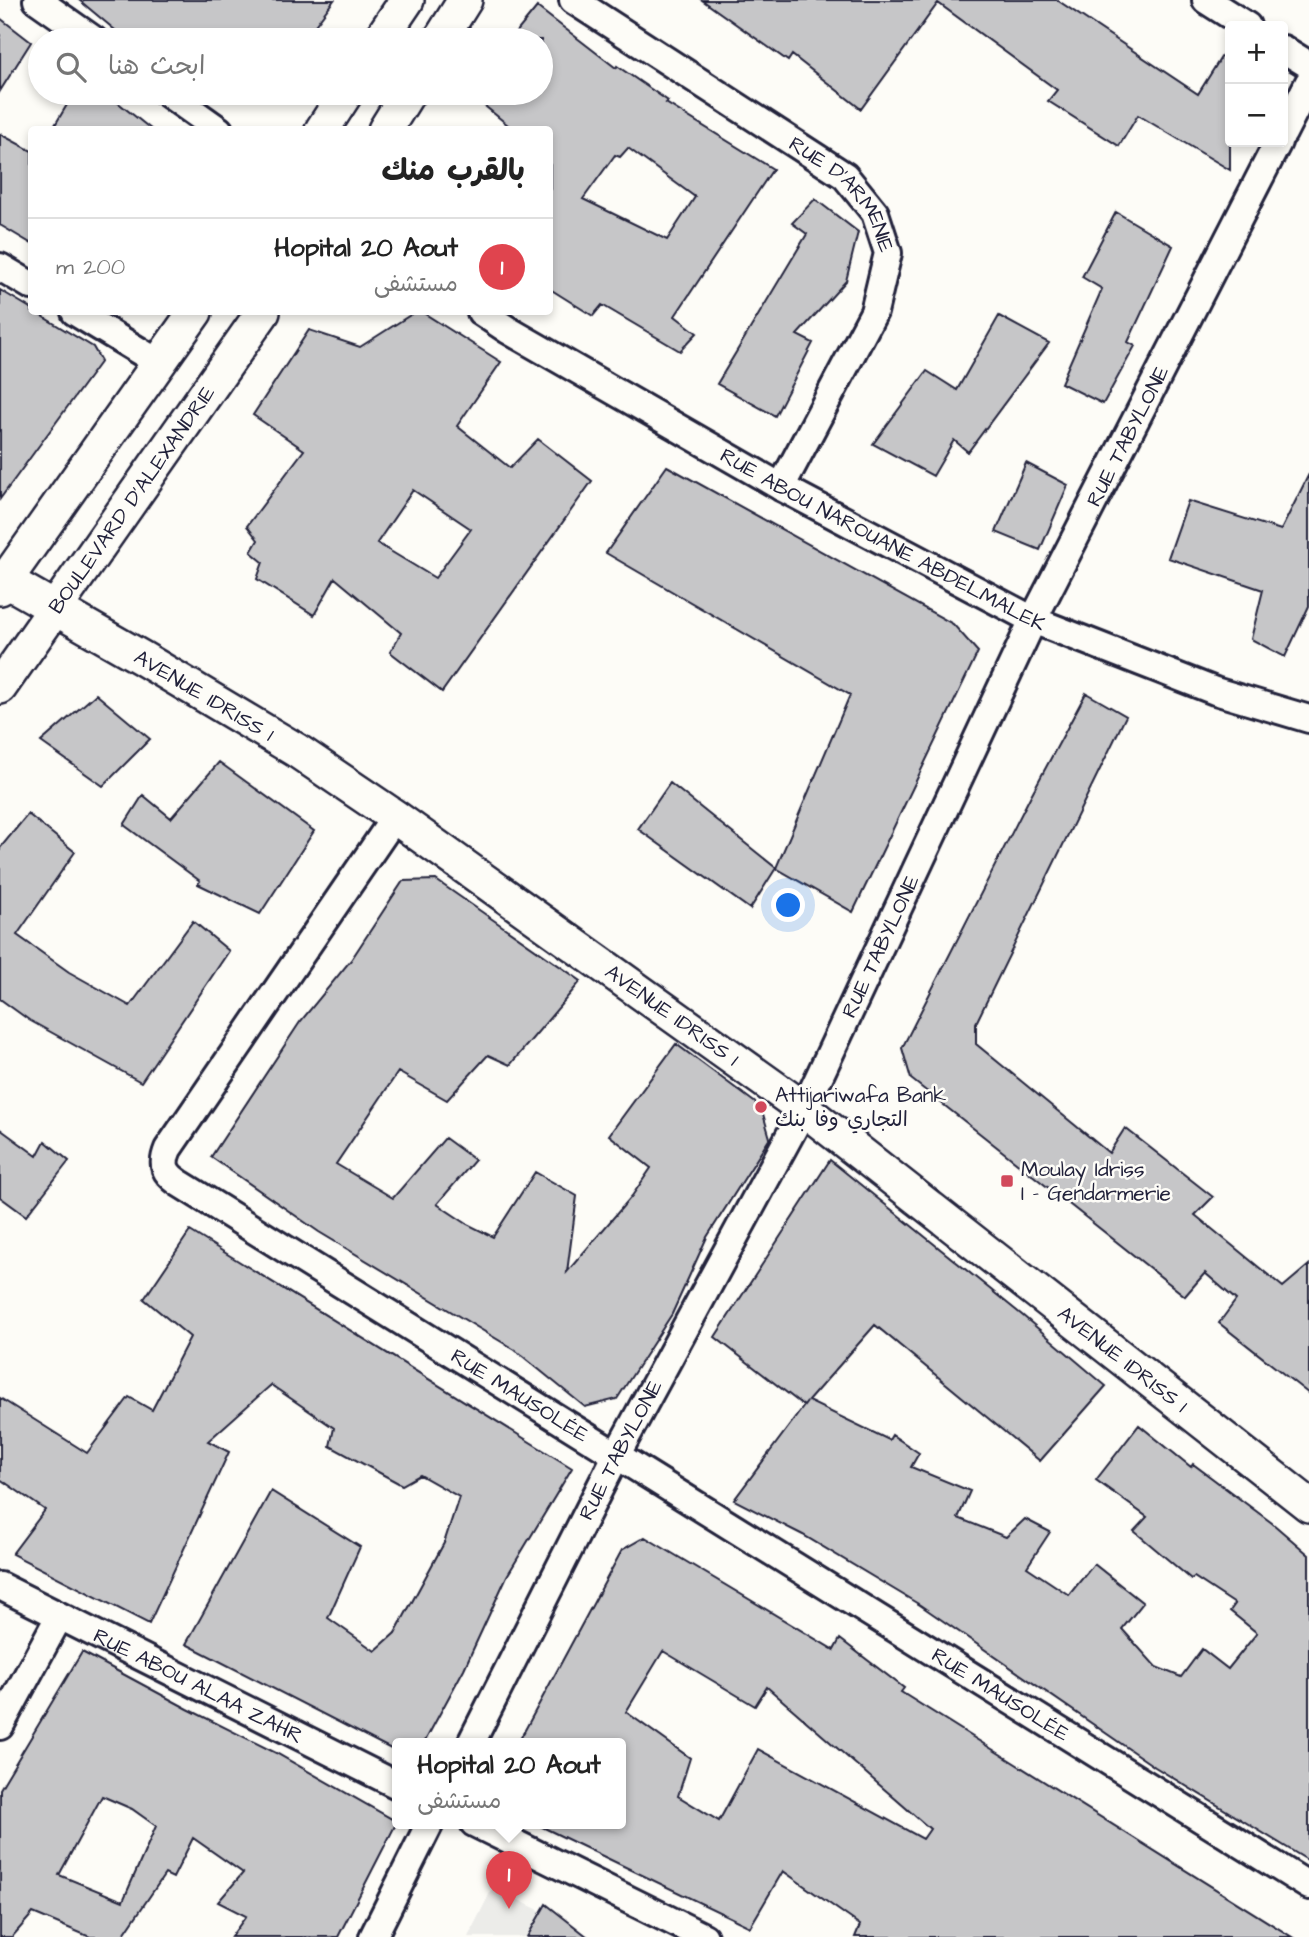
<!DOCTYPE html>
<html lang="ar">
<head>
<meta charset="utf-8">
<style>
	:root { --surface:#fff; --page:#f6f6f6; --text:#222; --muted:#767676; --line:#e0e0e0; --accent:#ea580c }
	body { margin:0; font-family:"Architects Daughter","Playpen Sans Arabic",sans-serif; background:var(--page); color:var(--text); direction:rtl }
	.controls { position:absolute; right:21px; top:21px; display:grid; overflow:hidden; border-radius:7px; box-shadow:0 4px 10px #0003 }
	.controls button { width:63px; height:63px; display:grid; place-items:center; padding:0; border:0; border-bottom:2px solid var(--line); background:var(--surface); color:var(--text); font:35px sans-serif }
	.you { position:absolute; left:789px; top:906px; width:24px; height:24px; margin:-18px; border:5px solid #fff; border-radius:50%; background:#1a73e8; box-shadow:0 0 0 10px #1a73e833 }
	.badge { display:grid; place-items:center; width:46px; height:46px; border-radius:50%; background:var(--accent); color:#fff; font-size:23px; font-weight:700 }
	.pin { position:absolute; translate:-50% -58px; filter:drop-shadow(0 2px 4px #0008) }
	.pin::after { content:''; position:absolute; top:37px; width:24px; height:21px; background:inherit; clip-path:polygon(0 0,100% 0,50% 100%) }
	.popup { position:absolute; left:392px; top:1738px; width:234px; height:91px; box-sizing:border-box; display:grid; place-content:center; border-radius:7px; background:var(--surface); filter:drop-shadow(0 2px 5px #0005); font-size:23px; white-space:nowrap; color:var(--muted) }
	.popup b { font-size:26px; color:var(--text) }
	.popup::after { content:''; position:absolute; left:50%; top:100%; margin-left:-14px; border:14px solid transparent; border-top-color:var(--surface) }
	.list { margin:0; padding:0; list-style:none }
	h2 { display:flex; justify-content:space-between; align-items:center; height:91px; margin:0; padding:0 28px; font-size:30px }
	h2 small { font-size:23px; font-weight:400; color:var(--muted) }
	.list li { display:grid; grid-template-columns:46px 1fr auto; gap:21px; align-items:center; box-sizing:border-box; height:98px; padding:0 28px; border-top:2px solid var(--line) }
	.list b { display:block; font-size:26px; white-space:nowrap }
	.list p { margin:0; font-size:23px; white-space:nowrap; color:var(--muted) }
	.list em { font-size:23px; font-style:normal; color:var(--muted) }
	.icon { flex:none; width:38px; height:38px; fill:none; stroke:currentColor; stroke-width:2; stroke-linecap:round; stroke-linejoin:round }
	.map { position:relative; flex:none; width:1309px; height:1937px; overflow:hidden; direction:ltr }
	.search { position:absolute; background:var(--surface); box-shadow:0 4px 10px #0003; left:28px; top:28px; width:525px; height:77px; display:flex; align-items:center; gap:18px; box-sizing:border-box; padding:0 24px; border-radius:38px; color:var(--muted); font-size:26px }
	.panel { position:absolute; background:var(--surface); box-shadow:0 4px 10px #0003; left:28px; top:126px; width:525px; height:189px; border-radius:7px; direction:rtl }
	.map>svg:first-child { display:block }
</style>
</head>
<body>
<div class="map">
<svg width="1309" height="1937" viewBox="0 0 1309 1937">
	<rect width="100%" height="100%" fill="#fdfcf7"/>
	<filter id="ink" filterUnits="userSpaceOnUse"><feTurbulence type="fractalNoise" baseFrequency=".0143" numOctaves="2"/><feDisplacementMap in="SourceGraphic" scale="14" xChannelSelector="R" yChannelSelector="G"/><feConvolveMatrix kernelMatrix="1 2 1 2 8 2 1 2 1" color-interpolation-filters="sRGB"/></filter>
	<g filter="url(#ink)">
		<path fill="#ecece9" d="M493 1887 592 1937H468Z"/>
		<path fill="#c6c6c8" stroke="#22223b" stroke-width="2" fill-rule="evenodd" d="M79 0H334L304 40H127Z
			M702 0H1057L1198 94 1230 43V170L1138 115 1119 146 1048 101 1057 90 938 3 861 109 792 55 788 61Z
			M537 7 616 68 617 66 668 101 666 103 773 169 675 316 697 333 680 351 602 305 593 316 550 289V130H514L469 93H541V40H510ZM628 148 695 197 667 240 583 199 615 155 620 157Z
			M0 18 31 42 0 91Z
			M74 93H106L152 130H52Z
			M0 134 32 151V244L0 225Z
			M815 199 858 232 846 281 797 335 813 343 775 416 717 384 807 234 792 223Z
			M1116 212 1173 246 1128 342 1135 346 1103 404 1061 383 1102 289 1082 277Z
			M0 290 32 309V312H35L93 347 101 361 0 499Z
			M415 312H422L501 362 457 426 510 468 538 439 592 481 442 692 390 652 401 633 335 578 314 615 257 579 263 562 251 552 258 540 247 526 304 450 253 415 309 330 360 347ZM413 490 471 529 435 578 377 543Z
			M999 316 1049 343 968 452 954 440 933 476 873 444 927 371 957 390Z
			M1026 463 1068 485 1040 550 996 532Z
			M667 466 953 624 978 652 853 912 776 868 850 695 606 553Z
			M1309 474V606L1285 657 1251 639 1263 590 1168 558 1188 501 1281 530Z
			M1086 693 1126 716 976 1023V1044L1109 1153 1125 1128 1213 1197 1195 1215 1283 1287 1309 1265V1394L1219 1323 1236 1300 1205 1273 1185 1296 911 1079 902 1048 1030 797Z
			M96 694 150 739 103 786 41 742Z
			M219 762 314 831 260 914 198 884 200 881 124 825 143 795 171 818Z
			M670 783 776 868 750 909 638 829Z
			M28 814 75 852 17 935 69 972 130 1006 193 921 229 951 141 1082 29 1020 0 999V848Z
			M436 880 581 981 510 1065 488 1055 447 1100 398 1072 336 1164 393 1198 445 1138 475 1160 437 1204 467 1224 493 1237 535 1172 577 1196 567 1272 632 1196 651 1168 609 1135 676 1044 761 1107 770 1138 707 1237 672 1314 617 1399 585 1407 515 1350 319 1232 211 1157 300 1022 351 960 403 881Z
			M0 1129 37 1156 45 1141 69 1161 26 1216 0 1197Z
			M830 1160 1022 1315 1106 1386 1040 1461 875 1325 808 1401 889 1440 892 1435 919 1453 911 1467 970 1491 958 1518 1006 1537 1025 1519 1050 1532 1027 1567 1069 1595 1094 1564 1143 1603 1122 1629 1156 1667 1181 1677 1202 1649 1228 1669 1257 1633 1230 1611 1235 1604 1194 1577 1191 1579 1134 1531 1147 1517 1096 1480 1139 1425 1191 1467 1193 1464 1272 1523 1309 1555V1861L1155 1767 920 1605 803 1535 734 1500 807 1402 804 1406 715 1337Z
			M190 1231 572 1468 507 1576 464 1669 424 1743H397V1752L186 1644 271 1491 360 1547 328 1618 375 1651 395 1633 444 1543 459 1497 420 1475 402 1485 330 1446 334 1428 271 1385 208 1441 229 1452 149 1624 12 1554 45 1510 0 1479V1398L87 1453 129 1397 152 1410 190 1337 144 1299Z
			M645 1537 834 1650 840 1639 904 1688 901 1692 1292 1937H855L860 1925 783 1871 750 1927 534 1823H621V1743H518L622 1550ZM663 1651 755 1706 767 1687 930 1829 923 1839 758 1749 719 1821 678 1796 690 1758 626 1712Z
			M82 1652 188 1709 276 1753 397 1822 338 1937H231L246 1916 218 1902 243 1873 193 1838 173 1878 165 1874 122 1937H90L33 1913 12 1937H0V1789ZM102 1796 132 1809 156 1826 123 1901 59 1875Z
			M546 1904 588 1937H527Z"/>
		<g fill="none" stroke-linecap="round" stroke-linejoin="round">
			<g stroke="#22223b" stroke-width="32">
				<g id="minor">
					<path d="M37 0 94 40"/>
					<path id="s1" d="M573 0 845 176 875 213 888 253 874 312 781 487"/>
					<path d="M1206 0 1247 26"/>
					<path d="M1283 49 1309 65"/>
					<path d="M167 93 219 130"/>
					<path d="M1283 133 1309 82"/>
					<path d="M0 267 32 286"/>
					<path d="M75 312 159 363"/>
					<path id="s2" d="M481 312 508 330 781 487 1033 620 1215 691 1309 719"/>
					<path id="s3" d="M395 817 168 1149C161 1166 165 1173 179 1183L1309 1886"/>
					<path id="s4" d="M0 1586 397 1785"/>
					<path d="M0 1726 59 1617"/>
					<path id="s5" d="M471 1743 617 1454 804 1109 1033 620 1278 142"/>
					<path d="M474 1823 704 1937"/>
					<path d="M373 1937 430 1823"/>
				</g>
			</g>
			<g stroke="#22223b" stroke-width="38">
				<g id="tertiary">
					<path d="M380 40 407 0"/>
					<path d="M440 40 465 0"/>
					<path d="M322 130 346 93"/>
					<path d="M385 130 408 93"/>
					<path id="s6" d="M0 577 142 658 296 750 395 817 804 1109 1309 1505"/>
					<path d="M0 588 195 312"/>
					<path id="s7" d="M0 687 263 312"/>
				</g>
			</g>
			<use href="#minor" stroke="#fdfcf7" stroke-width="26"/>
			<use href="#tertiary" stroke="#fdfcf7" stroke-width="33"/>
		</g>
	</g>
	<g fill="#d1495b" stroke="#fdfcf7" stroke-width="2.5">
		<circle cx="761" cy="1107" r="7"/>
		<rect x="1000" y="1174" width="14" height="14" rx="3.5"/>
	</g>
	<g text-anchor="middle" stroke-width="5" stroke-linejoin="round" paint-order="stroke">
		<g font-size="21" fill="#22223b" stroke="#fdfcf7">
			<text dy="7" stroke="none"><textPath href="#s1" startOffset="336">RUE D'ARMENIE</textPath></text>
			<text dy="7" stroke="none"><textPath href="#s5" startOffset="1463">RUE TABYLONE</textPath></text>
			<text dy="7" stroke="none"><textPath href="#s7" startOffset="229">BOULEVARD D'ALEXANDRIE</textPath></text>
			<text dy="7" stroke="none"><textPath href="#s2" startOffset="462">RUE ABOU NAROUANE ABDELMALEK</textPath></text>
			<text dy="7" stroke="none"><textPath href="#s6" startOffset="236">AVENUE IDRISS 1</textPath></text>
			<text dy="7" stroke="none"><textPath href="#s5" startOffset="896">RUE TABYLONE</textPath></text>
			<text dy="7" stroke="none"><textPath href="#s6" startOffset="803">AVENUE IDRISS 1</textPath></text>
			<text dy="7" stroke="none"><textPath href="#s6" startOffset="1370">AVENUE IDRISS 1</textPath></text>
			<text dy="7" stroke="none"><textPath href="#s3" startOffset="844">RUE MAUSOLÉE</textPath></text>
			<text dy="7" stroke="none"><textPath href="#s5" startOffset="329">RUE TABYLONE</textPath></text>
			<text dy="7" stroke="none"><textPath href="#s4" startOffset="222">RUE ABOU ALAA ZAHR</textPath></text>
			<text dy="7" stroke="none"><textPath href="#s3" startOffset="1410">RUE MAUSOLÉE</textPath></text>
		</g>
		<g font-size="21" fill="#22223b" stroke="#fdfcf7" text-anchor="start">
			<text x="775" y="1102">Attijariwafa Bank<tspan x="775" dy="24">التجاري وفا بنك</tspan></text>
			<text x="1021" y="1176">Moulay Idriss<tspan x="1021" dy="24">I - Gendarmerie</tspan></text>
		</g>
	</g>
</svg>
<div class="controls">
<button>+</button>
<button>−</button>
</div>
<div class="you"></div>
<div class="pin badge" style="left:509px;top:1909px;background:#e0444e">1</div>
<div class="popup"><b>Hopital 20 Aout</b>مستشفى</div>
<div class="search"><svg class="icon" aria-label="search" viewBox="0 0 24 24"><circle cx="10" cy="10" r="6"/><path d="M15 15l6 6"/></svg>ابحث هنا</div>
<section class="panel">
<h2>بالقرب منك<small></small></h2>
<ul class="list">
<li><span class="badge" style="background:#e0444e">1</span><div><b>Hopital 20 Aout</b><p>مستشفى</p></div><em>200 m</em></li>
</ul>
</section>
</div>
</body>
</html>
